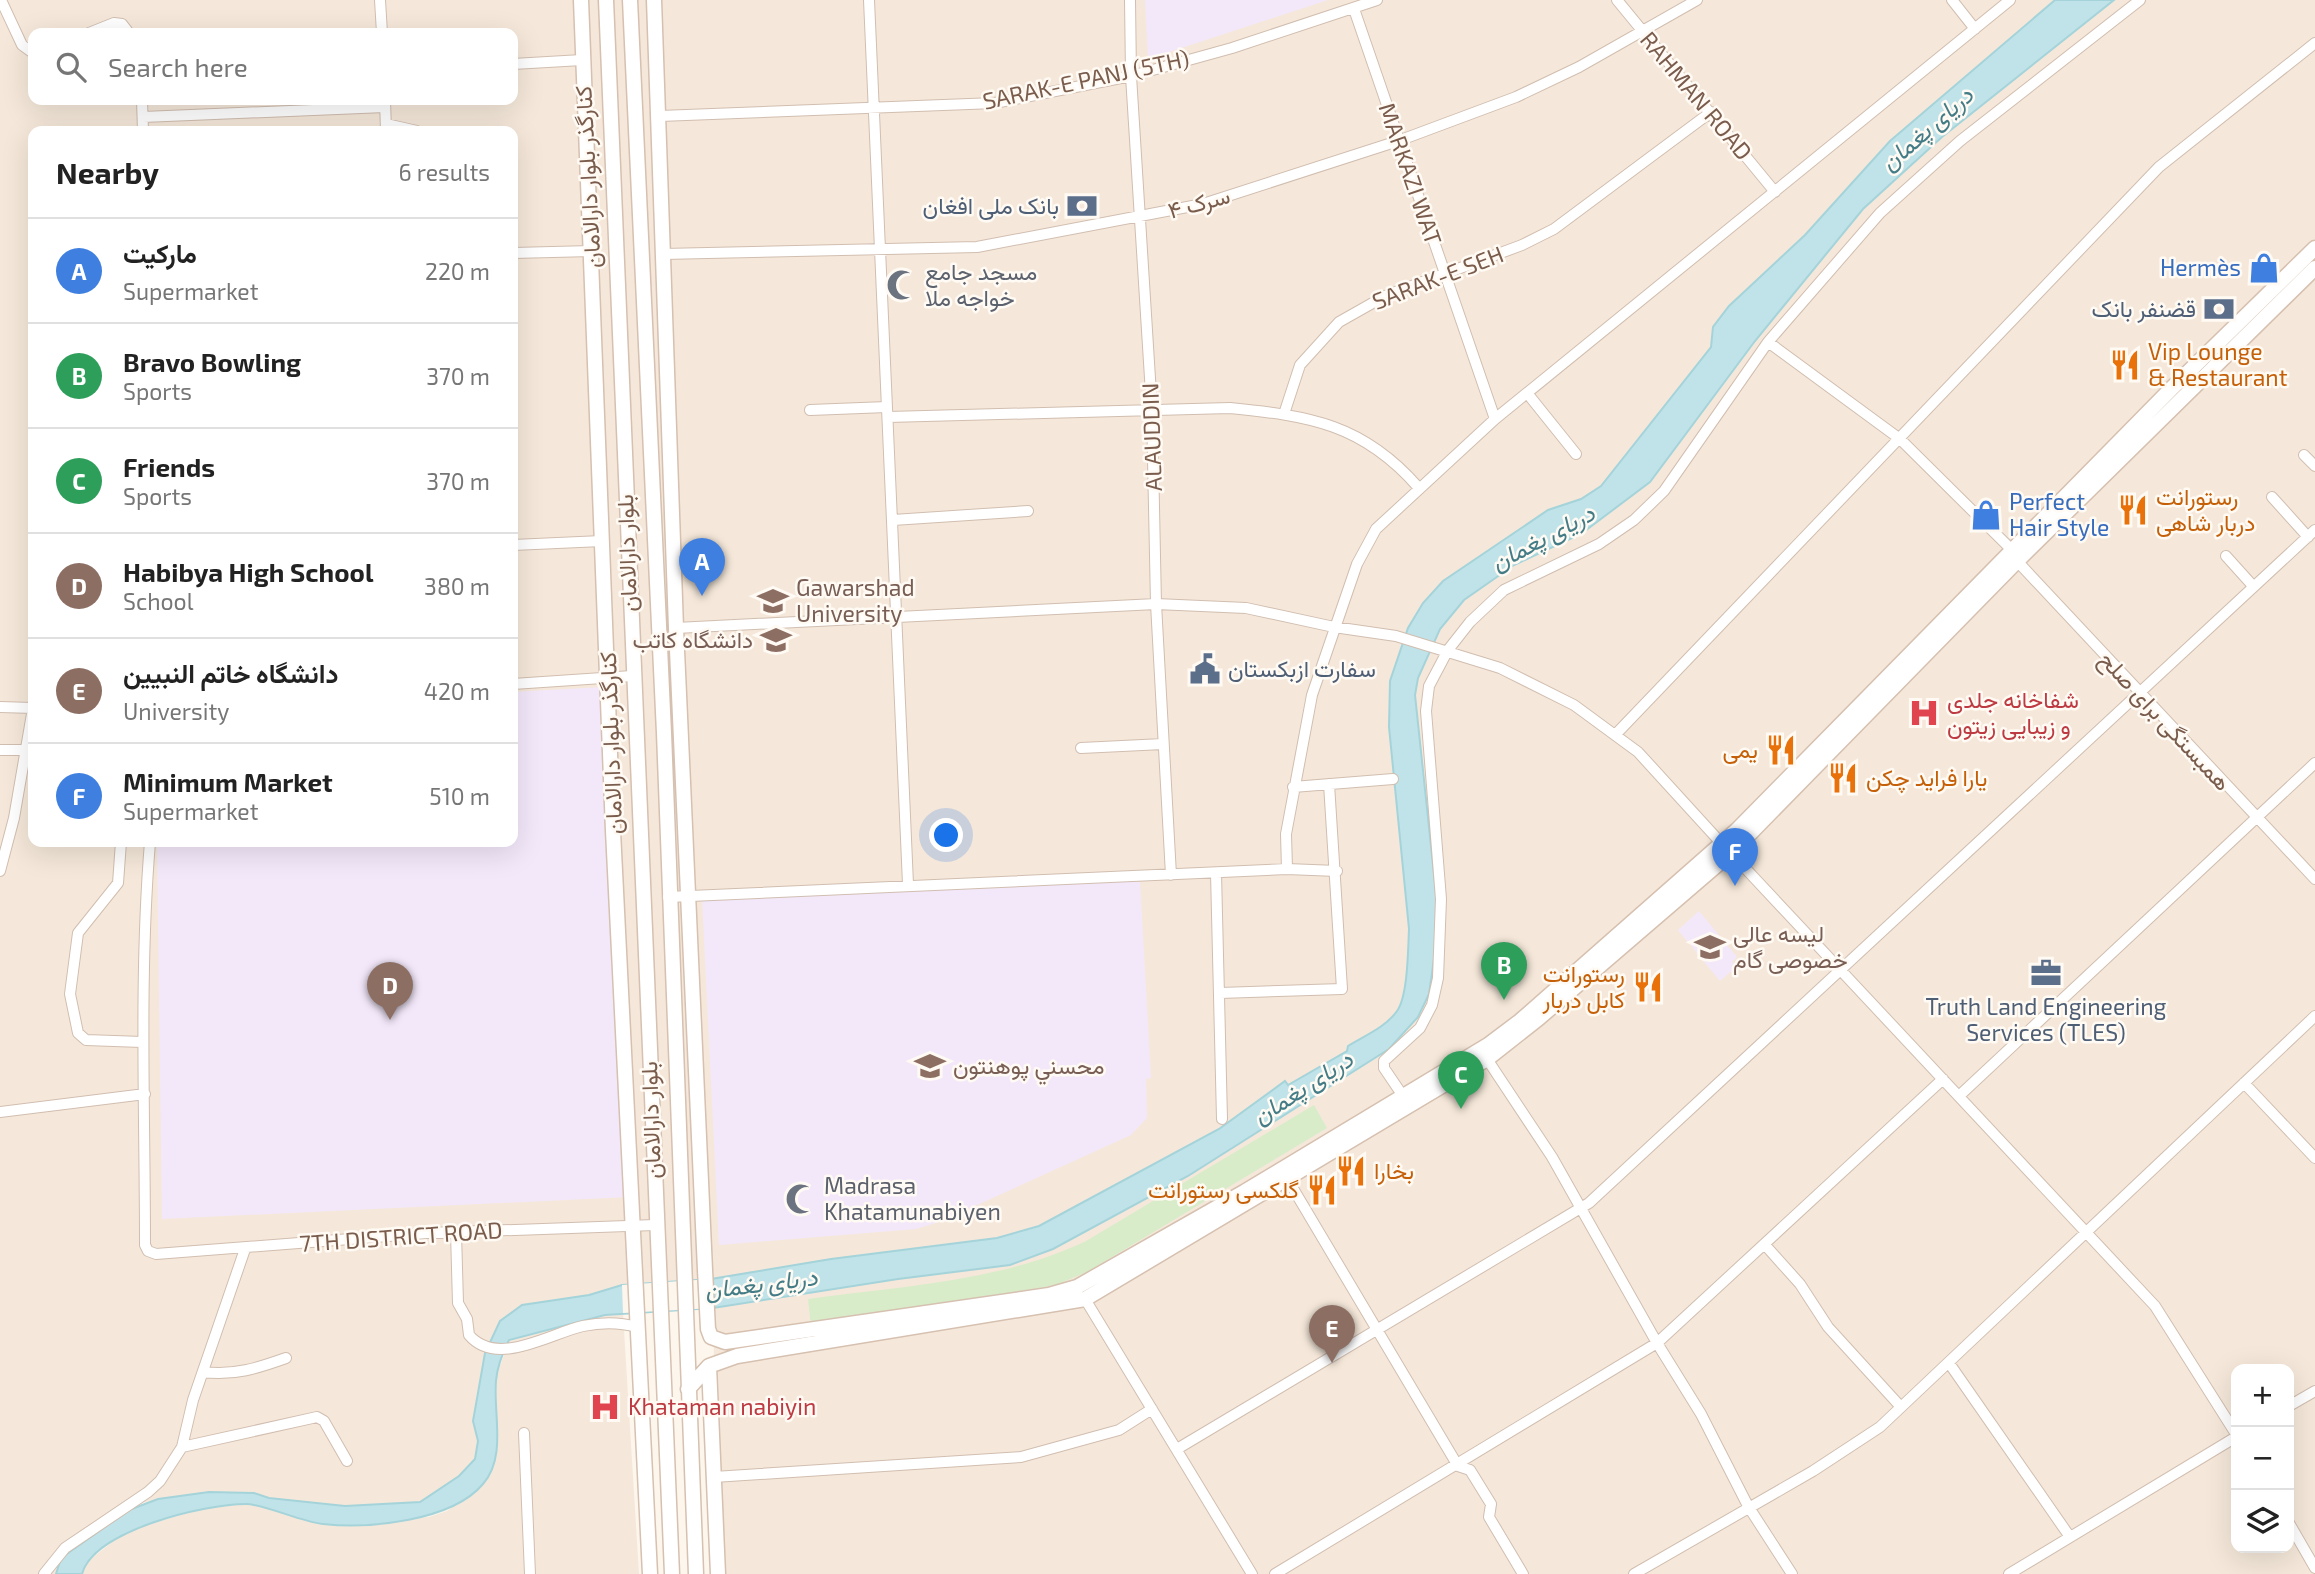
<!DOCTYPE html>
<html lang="en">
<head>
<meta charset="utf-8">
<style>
	:root { --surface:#fff; --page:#f2f2f2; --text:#222; --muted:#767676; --line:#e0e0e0; --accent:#e76f51 }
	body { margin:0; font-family:"Exo 2",Vazirmatn,sans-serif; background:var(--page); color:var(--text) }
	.controls { position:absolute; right:21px; bottom:21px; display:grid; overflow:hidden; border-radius:14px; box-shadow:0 7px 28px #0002 }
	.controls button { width:63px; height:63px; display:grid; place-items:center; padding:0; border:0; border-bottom:2px solid var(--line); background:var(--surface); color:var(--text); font:35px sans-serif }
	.you { position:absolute; left:947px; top:836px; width:24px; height:24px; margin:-18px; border:5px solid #fff; border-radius:50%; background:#1a73e8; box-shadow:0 0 0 10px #1a73e833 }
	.badge { display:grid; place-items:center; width:46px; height:46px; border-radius:50%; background:var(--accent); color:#fff; font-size:23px; font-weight:700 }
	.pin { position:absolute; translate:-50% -58px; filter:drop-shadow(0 2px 4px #0008) }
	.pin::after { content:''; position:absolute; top:37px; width:24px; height:21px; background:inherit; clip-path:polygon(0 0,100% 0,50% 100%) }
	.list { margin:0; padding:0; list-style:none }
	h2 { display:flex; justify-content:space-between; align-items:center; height:91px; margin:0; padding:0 28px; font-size:30px }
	h2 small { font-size:23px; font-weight:400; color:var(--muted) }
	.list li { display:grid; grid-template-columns:46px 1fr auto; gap:21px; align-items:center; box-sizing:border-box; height:105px; padding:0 28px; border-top:2px solid var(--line) }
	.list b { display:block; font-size:26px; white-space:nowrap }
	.list p { margin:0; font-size:23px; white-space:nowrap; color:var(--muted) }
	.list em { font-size:23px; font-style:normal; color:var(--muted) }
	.icon { flex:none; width:38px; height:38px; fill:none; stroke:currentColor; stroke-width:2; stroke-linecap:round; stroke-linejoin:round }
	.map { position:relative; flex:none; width:2315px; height:1574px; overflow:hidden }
	.search { position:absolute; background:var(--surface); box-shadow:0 7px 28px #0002; left:28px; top:28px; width:490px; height:77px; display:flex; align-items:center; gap:18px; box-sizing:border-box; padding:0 24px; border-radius:14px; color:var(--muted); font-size:26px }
	.panel { position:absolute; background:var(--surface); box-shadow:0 7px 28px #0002; left:28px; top:126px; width:490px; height:721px; border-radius:14px }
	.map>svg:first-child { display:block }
</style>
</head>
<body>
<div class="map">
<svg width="2315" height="1574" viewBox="0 0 2315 1574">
	<rect width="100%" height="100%" fill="#fdf6ec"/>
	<path fill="#f5e8da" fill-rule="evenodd" d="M0 0H2315V1574H718L713 1308 622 1285 589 1295 522 1305 492 1343 477 1393 473 1421 478 1441 475 1459 459 1476 420 1503 345 1506 269 1498 254 1493 209 1492 158 1499 142 1503 61 1558 56 1574H0ZM33 33H513V100H33ZM33 131H513V842H33ZM2236 1369H2289V1548H2236Z
		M623 1313 639 1574H82L84 1564 128 1530 206 1508 249 1504 323 1524 429 1517 447 1511 484 1484 496 1377 509 1341 573 1321Z"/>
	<path fill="#f3e8fa" d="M1145 0H1328L1148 59Z
		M603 687 629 1197 162 1219 157 842H513V692Z
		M1084 882H1140L1151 1078 1146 1079 1147 1118 1131 1135 942 1221 916 1229 719 1245 702 897 920 891Z
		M1699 911 1737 957 1732 962 1736 967 1720 981 1678 930Z"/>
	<path fill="#d8ecc9" d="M1314 1105 1327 1128 1087 1272 1056 1285 811 1327 808 1299C901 1286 1000 1282 1086 1241Z"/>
	<path fill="#bfe3e8" stroke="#a5d3da" stroke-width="2" d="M2055 0H2114L1942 137 1863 209 1755 341 1650 482 1581 534 1514 565 1464 600 1440 629 1418 678 1415 695 1438 912 1434 959 1429 994 1418 1017 1389 1049 1188 1176 1053 1249 1010 1265 898 1279 713 1308 605 1315 509 1340C503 1352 497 1368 496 1381 493 1413 507 1457 483 1484 452 1521 369 1529 323 1524 301 1522 264 1504 246 1504 205 1504 94 1530 82 1574H56L61 1558 129 1510 158 1499 209 1492 254 1493 269 1498 345 1506 420 1502 459 1476 475 1459 478 1441 473 1421 485 1353 500 1321 522 1305 589 1295 622 1285 711 1279 831 1259 997 1238 1039 1226 1219 1129 1285 1081 1288 1085 1347 1051 1348 1046C1364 1036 1386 1027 1397 1011 1408 996 1408 949 1409 929L1389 727 1390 681 1408 628 1423 603 1443 581 1548 510 1581 499 1601 486 1711 347 1713 327 1729 306 1805 235 1890 141Z"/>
	<path fill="#fdf6ec" d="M711 1279 713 1308 623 1313 622 1285Z"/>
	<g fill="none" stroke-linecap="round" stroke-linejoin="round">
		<g stroke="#d1beb0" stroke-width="12">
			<path id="street" d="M1 0 22 45 33 53
				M380 0 382 33
				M869 0 908 884
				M1130 0 1131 76 1152 410 1156 604 1171 875
				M1617 0 1775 192
				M1952 0 1975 29
				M1354 9 1495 419
				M89 33 114 23 122 24 129 33
				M513 64 582 60
				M142 100 143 131
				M385 100 386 131
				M660 116 995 103 1131 76 1232 48 1377 0
				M143 117 385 107
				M386 124 417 131
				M513 253 592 251
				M663 254 977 247 1203 204 1398 141 1516 97 1579 67 1697 0
				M1768 342 1900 439 2012 550
				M1527 393 1576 454
				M810 410 887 407
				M1284 414 1300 365 1339 322 1385 296 1522 245 1554 229 1711 112
				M888 417 1230 408C1310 416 1363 424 1418 487
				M2304 455 2315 466
				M2272 497 2308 537
				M893 520 1028 511
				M513 545 602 541
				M2226 556 2253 586
				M2017 561 2315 879
				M676 628 1156 604 1246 608 1334 627 1396 636 1500 668 1574 705 1638 752 1722 844
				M513 684 632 676
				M0 707 33 708
				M1616 734 2159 167 2315 43
				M1081 748 1163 744
				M0 750H27
				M1293 787 1393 779
				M121 842 118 883 78 933 70 994 78 1033 86 1040 142 1042
				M150 842C139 976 145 1110 145 1245L148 1251 156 1254 427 1233 655 1225
				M1731 853 2155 1306 2236 1434
				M1287 869 1286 834 1312 695 1357 564 1376 529 1495 419 2010 0
				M0 871 14 818 33 708
				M1216 873 1222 1119
				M668 897 1287 869 1337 871
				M1220 993 1342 989 1329 784
				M1487 1059 1552 1157 1657 1343 1701 1414 1748 1506 1792 1574
				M2244 1083 2315 1158
				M1403 1096 1384 1068V1061L1420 1028 1432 1005 1438 978 1441 899 1426 711 1429 686 1448 650 1470 622 1504 590 1599 544 1634 520 1664 491 1768 342 1880 213 1960 141 2140 0
				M1959 1096 2315 763
				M0 1112 145 1094
				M1288 1180 1458 1466 1470 1470 1491 1504 1489 1517 1523 1574
				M456 1233 458 1303 467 1319 469 1335C497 1368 551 1333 583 1326 602 1322 619 1322 637 1327
				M1766 1246 1800 1284 1828 1327 1900 1406
				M1085 1299 1252 1574
				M1949 1363 2070 1537
				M203 1372C234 1376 258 1368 286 1358
				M2289 1406 2315 1391
				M524 1433 530 1574
				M182 1447 317 1417 324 1421 347 1461
				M1177 1449 1589 1203 2315 530
				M714 1477 1021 1457 1119 1430 1152 1409
				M2289 1523 2315 1568
				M44 1574 65 1548 148 1492 160 1481 182 1447 193 1400 245 1249
				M1275 1574 1657 1343 1943 1079
				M1634 1574 1813 1471 1880 1427 2315 1016
				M2009 1574 2236 1437"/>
		</g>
		<g stroke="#d6c0b0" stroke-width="17">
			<path id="secondary" d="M581 0 613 831 650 1574
				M606 0 672 1574
				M630 0 664 733 696 1574
				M654 0 676 628 705 1270 708 1329 711 1337 725 1342 1049 1295 1077 1287 1244 1192 1488 1045 1520 1021 1737 830 2172 388 2315 248
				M709 1366 718 1574
				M688 1389 709 1366 737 1356 1085 1299 1487 1059 1539 1018 1731 853 2017 561 2315 268"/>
		</g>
		<use href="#street" stroke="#fff" stroke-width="10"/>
		<use href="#secondary" stroke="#fff" stroke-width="14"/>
	</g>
	<defs>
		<g id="bank-bare" transform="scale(2.415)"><path d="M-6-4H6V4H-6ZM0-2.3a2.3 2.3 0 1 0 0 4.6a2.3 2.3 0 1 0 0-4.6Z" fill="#5c6f8a" stroke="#fffaf3" stroke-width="2.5" paint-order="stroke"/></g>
		<g id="shop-bare" transform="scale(2.415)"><path d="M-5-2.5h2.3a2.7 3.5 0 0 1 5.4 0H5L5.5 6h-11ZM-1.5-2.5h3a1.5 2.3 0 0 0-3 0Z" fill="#3f7fe0" stroke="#fffaf3" stroke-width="2.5" paint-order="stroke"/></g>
		<g id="mosque-bare" transform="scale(2.415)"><path d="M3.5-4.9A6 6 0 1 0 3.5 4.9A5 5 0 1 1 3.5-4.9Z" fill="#6b7280" stroke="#fffaf3" stroke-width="2.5" paint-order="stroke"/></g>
		<g id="restaurant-bare" transform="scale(2.415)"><path d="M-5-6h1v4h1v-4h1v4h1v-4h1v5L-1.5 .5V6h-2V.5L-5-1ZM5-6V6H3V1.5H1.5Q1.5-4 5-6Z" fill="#e8710a" stroke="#fffaf3" stroke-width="2.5" paint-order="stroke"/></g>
		<g id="university-bare" transform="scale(2.415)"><path d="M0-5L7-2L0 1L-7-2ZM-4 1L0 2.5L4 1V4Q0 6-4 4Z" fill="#8d6e63" stroke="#fffaf3" stroke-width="2.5" paint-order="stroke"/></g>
		<g id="civic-bare" transform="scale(2.415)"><path d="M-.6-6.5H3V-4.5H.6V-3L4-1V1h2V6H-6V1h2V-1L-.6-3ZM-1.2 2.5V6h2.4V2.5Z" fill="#5c6f8a" stroke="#fffaf3" stroke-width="2.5" paint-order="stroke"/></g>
		<g id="hospital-bare" transform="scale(2.415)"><path d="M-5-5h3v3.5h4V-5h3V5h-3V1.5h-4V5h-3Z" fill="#e0444e" stroke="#fffaf3" stroke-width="2.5" paint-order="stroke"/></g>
		<g id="school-bare" transform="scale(2.415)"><path d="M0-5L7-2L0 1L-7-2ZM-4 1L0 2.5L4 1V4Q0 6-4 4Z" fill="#8d6e63" stroke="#fffaf3" stroke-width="2.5" paint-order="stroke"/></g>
		<g id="office-bare" transform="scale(2.415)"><path d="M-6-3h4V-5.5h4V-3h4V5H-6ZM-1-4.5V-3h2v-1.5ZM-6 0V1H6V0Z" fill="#5c6f8a" stroke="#fffaf3" stroke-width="2.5" paint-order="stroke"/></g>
	</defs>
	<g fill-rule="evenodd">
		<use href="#bank-bare" x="1082" y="206"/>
		<use href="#shop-bare" x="2264" y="268"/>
		<use href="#mosque-bare" x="902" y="285"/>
		<use href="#bank-bare" x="2219" y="309"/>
		<use href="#restaurant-bare" x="2125" y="365"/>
		<use href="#restaurant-bare" x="2133" y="510"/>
		<use href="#shop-bare" x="1986" y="515"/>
		<use href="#university-bare" x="773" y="601"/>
		<use href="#university-bare" x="776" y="640"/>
		<use href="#civic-bare" x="1205" y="669"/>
		<use href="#hospital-bare" x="1924" y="713"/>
		<use href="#restaurant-bare" x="1781" y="750"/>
		<use href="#restaurant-bare" x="1843" y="778"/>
		<use href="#school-bare" x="1710" y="947"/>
		<use href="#office-bare" x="2046" y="973"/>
		<use href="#restaurant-bare" x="1648" y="987"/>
		<use href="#university-bare" x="930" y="1066"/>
		<use href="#restaurant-bare" x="1351" y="1171"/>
		<use href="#restaurant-bare" x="1322" y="1190"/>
		<use href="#mosque-bare" x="801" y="1199"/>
		<use href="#hospital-bare" x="605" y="1407"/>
	</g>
	<g text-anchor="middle" stroke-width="5" stroke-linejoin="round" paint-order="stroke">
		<g font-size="23" fill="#7a5c4d" stroke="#fffaf3">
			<text transform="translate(1086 80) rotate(-12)" y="8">SARAK-E PANJ (5TH)</text>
			<text transform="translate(1696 96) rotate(50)" y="8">RAHMAN ROAD</text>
			<text transform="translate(1410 174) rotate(71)" y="8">MARKAZI WAT</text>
			<text transform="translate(588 177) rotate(-93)" y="8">کنارگذر بلوار دارالامان</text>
			<text transform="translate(1199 203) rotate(-15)" y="8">سرک ۴</text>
			<text transform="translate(1438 278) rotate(-21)" y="8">SARAK-E SEH</text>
			<text transform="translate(1152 437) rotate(-92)" y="8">ALAUDDIN</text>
			<text transform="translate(627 553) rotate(-92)" y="8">بلوار دارالامان</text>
			<text transform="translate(2165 721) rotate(47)" y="8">همبستگی برای صلح</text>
			<text transform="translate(611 743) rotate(-92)" y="8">کنارگذر بلوار دارالامان</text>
			<text transform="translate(651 1120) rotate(-92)" y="8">بلوار دارالامان</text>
			<text transform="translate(401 1237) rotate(-4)" y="8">7TH DISTRICT ROAD</text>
		</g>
		<g font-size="23" fill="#4e5e75" stroke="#fffaf3" text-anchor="end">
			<text x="1059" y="214">بانک ملی افغان</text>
			<text x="2196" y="317">قضنفر بانک</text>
			<text x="1228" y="677" text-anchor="start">سفارت ازبکستان</text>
			<text x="2046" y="1015" text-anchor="middle">Truth Land Engineering<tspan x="2046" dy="26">Services (TLES)</tspan></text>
		</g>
		<g font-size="23" fill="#366cbe" stroke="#fffaf3" text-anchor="end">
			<text x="2241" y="276">Hermès</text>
			<text x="2009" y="510" text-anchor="start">Perfect<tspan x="2009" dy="26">Hair Style</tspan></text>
		</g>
		<g font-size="23" fill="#5b616d" stroke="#fffaf3" text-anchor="start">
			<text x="925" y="280">مسجد جامع<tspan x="925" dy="26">خواجه ملا</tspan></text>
			<text x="824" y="1194">Madrasa<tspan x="824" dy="26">Khatamunabiyen</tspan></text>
		</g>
		<g font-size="23" fill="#c56008" stroke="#fffaf3" text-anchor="start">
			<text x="2148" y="360">Vip Lounge<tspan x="2148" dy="26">&amp; Restaurant</tspan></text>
			<text x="2156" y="505">رستورانت<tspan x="2156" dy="26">دربار شاهی</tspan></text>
			<text x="1758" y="758" text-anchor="end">یمی</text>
			<text x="1866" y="786">یارا فراید چکن</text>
			<text x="1625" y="982" text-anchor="end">رستورانت<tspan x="1625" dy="26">کابل دربار</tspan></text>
			<text x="1374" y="1179">بخارا</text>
			<text x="1299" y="1198" text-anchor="end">گلکسی رستورانت</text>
		</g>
		<g font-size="23" fill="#785e54" stroke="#fffaf3" text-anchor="start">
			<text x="796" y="596">Gawarshad<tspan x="796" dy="26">University</tspan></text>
			<text x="753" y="648" text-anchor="end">دانشگاه کاتب</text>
			<text x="1733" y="942">لیسه عالی<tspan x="1733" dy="26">خصوصی گام</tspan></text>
			<text x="953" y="1074">محسني پوهنتون</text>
		</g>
		<g font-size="23" fill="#be3a42" stroke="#fffaf3" text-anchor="start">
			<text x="1947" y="708">شفاخانه جلدی<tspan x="1947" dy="26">و زیبایی زیتون</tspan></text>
			<text x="628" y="1415">Khataman nabiyin</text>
		</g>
		<g font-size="24" font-style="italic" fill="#437c86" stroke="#fffaf3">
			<text transform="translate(1927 129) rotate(-41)" y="8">دریای پغمان</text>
			<text transform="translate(1543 538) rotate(-28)" y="8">دریای پغمان</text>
			<text transform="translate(1303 1088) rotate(-33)" y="8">دریای پغمان</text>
			<text transform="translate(761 1284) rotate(-7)" y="8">دریای پغمان</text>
		</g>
	</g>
</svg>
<div class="controls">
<button>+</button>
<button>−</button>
<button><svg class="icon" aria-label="layers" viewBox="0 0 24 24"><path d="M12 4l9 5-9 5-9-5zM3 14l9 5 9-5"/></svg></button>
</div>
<div class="you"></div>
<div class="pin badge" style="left:702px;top:596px;background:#3f7fe0">A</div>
<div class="pin badge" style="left:1504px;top:1000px;background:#2e9e5b">B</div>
<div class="pin badge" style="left:1461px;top:1109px;background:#2e9e5b">C</div>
<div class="pin badge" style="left:390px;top:1020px;background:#8d6e63">D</div>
<div class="pin badge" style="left:1332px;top:1363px;background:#8d6e63">E</div>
<div class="pin badge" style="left:1735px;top:886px;background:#3f7fe0">F</div>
<div class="search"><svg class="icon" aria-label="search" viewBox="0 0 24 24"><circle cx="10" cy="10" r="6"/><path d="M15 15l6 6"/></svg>Search here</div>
<section class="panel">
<h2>Nearby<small>6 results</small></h2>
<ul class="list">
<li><span class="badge" style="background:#3f7fe0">A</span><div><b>مارکیت</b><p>Supermarket</p></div><em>220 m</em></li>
<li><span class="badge" style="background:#2e9e5b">B</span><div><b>Bravo Bowling</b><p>Sports</p></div><em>370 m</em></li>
<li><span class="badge" style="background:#2e9e5b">C</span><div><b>Friends</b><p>Sports</p></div><em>370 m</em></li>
<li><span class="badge" style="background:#8d6e63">D</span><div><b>Habibya High School</b><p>School</p></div><em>380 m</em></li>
<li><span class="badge" style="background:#8d6e63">E</span><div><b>دانشگاه خاتم النبیین</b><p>University</p></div><em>420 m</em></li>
<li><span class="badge" style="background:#3f7fe0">F</span><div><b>Minimum Market</b><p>Supermarket</p></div><em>510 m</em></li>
</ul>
</section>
</div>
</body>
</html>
